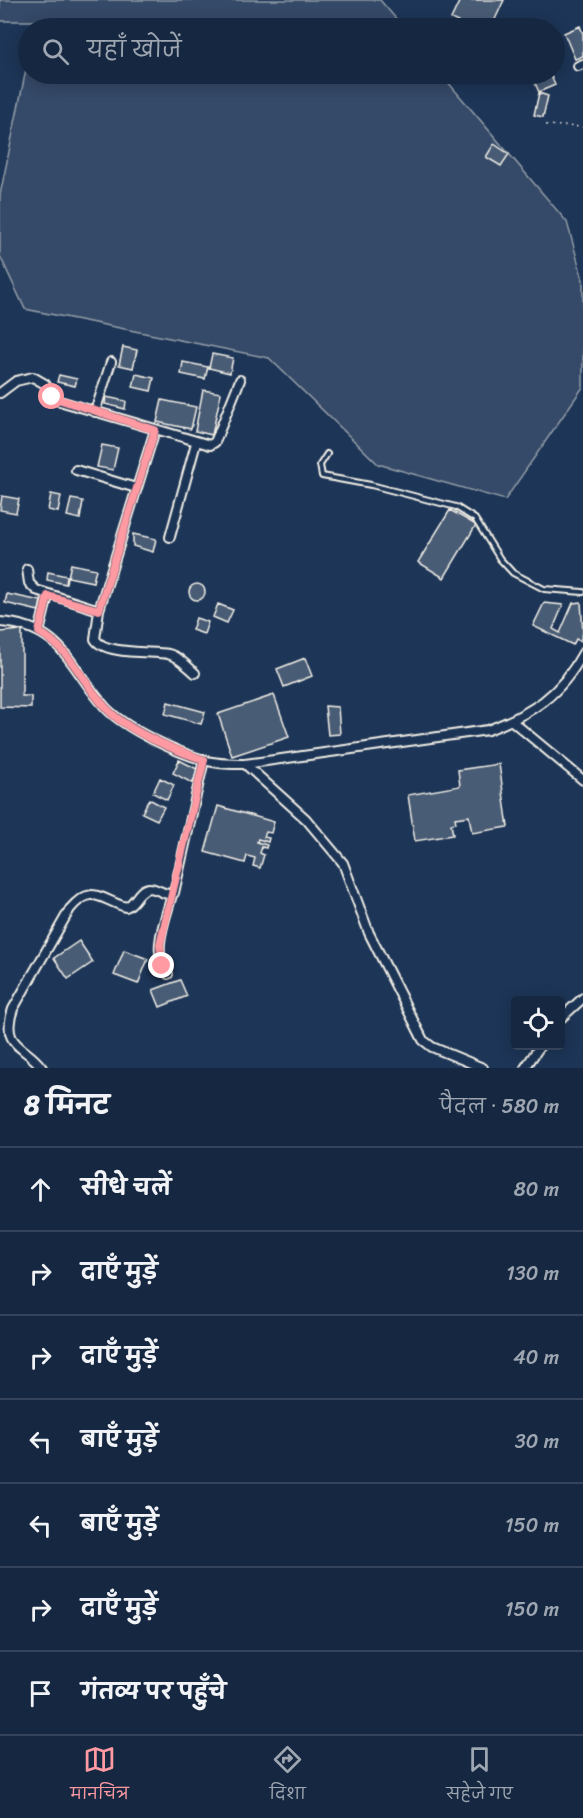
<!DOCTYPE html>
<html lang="hi">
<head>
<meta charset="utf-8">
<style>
	:root { --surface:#162841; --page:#23344c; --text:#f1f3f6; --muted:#9ea6b1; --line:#35445a; --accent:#ff9aa2 }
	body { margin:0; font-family:Sriracha,"Playpen Sans Deva",sans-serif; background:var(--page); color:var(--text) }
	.controls { position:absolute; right:18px; bottom:18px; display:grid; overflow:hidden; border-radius:6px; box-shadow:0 3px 15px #0003 }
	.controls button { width:54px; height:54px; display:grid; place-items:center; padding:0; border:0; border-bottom:2px solid var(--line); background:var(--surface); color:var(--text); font:30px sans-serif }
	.stop { position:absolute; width:18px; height:18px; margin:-14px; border:4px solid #ff9aa2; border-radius:50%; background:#fff }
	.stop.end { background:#ff9aa2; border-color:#fff; box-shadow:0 2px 6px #0008 }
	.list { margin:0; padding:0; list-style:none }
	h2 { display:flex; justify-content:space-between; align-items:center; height:78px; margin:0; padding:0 24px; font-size:26px }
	h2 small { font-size:20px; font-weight:400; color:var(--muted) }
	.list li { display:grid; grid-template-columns:39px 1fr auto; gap:18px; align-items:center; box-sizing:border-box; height:84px; padding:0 24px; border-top:2px solid var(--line) }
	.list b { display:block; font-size:22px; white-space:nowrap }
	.list em { font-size:20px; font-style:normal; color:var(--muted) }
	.icon { flex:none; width:33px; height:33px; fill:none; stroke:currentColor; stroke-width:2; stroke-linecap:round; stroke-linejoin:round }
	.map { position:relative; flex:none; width:583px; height:1068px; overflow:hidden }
	.search { position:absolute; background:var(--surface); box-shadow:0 3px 15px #0003; left:18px; right:18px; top:18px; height:66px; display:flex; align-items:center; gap:15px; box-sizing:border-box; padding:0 21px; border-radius:33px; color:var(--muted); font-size:22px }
	.sheet { height:666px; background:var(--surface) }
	nav { display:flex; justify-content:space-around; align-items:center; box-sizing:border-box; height:84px; border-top:2px solid var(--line); background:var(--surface); font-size:16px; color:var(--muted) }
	nav a { display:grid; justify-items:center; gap:3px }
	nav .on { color:var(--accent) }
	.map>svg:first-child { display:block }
</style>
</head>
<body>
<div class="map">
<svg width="583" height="1068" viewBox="0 0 583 1068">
	<rect width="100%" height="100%" fill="#1d3557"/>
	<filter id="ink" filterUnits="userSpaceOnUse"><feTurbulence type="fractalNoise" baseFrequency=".0167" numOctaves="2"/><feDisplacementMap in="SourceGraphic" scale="12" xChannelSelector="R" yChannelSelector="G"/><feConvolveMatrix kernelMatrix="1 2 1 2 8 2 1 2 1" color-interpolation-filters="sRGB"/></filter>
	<g filter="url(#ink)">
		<path fill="#354a67" stroke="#949ea8" stroke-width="1.5" d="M0 0H380L404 28H35L36 21H0Z
			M28 60V74H441L567 222 583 280V387L505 500 378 464 269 358 25 309 0 256V195Z"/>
		<path fill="#485b74" stroke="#f4f1e8" stroke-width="1.5" d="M460 0H504L491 28H471L451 19Z
			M580 26 583 34V56L575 59 564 33Z
			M531 74H550L555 85 539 92Z
			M539 93 548 96 543 117 534 115Z
			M494 144 509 154 501 166 486 157Z
			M123 347 137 350 133 368 119 365Z
			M212 354 233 358 230 373 209 368Z
			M183 362 208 367 205 379 181 374Z
			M136 374 154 378 151 391 133 387Z
			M59 375 77 379 75 386 57 382Z
			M203 390 221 393 212 435 195 431Z
			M106 397 126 401 125 409 105 404Z
			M162 400 196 407 191 429 157 422Z
			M102 445 118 448 113 470 97 467Z
			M51 494 61 496 58 512 48 510Z
			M2 496 19 499 16 513 0 510Z
			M71 499 83 501 80 519 67 516Z
			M450 510 476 525 444 578 418 562Z
			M133 534 156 539 153 552 133 546Z
			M71 564 96 569 93 582 68 577Z
			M48 572 67 576 66 584 47 580Z
			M189 592a8 8 0 1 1 16 0a8 8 0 1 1-16 0Z
			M7 594 41 601 39 611 5 603Z
			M581 602 583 633 580 641 576 639 573 645 533 626 544 603 563 605 553 629 560 633 573 603Z
			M218 604 233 610 227 623 213 617Z
			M196 618 208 622 204 634 192 630Z
			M22 630V696H31V708L0 707V632Z
			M305 658 312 676 284 687 277 669Z
			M274 695 289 737 232 756 218 714Z
			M168 702 205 712 201 724 165 714Z
			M325 706 338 707 340 734 328 735Z
			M179 760 199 770 192 783 173 773Z
			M499 764 508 827 472 833 469 816 455 818 456 823 451 824 453 835 415 841 408 795 460 786 458 770Z
			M160 778 174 785 167 800 153 793Z
			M149 799 164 807 157 820 142 813Z
			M218 806 274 822 271 833 266 832 264 837 269 838 268 842 258 839 257 842 267 845 266 848 262 847 260 853 264 855 260 868 253 866 255 858 247 856 245 863 205 852Z
			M79 941 93 962 68 979 54 958Z
			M124 950 148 959 138 984 114 975Z
			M180 980 187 996 160 1007 153 990Z"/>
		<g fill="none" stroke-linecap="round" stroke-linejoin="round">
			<g stroke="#f4f1e8" stroke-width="8">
				<path id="lane" d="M327 454 320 465 322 476 371 485 456 507 475 519 500 559 513 573 544 589 583 592"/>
			</g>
			<g stroke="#f4f1e8" stroke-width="12">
				<path id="street" d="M578 66 583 64
					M0 393 16 381 33 377 45 384 56 400 210 445 215 442 240 380
					M95 412 111 362
					M155 430 99 610 95 639C104 655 152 651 168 654 178 656 188 667 195 673
					M76 470 136 488
					M170 537 196 443
					M27 569 29 583 36 590 99 610
					M0 622C64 626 70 669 106 708 126 729 176 752 204 760 217 764 231 764 245 764L488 730C532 713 560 696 583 653
					M39 632 48 596
					M512 721 583 780
					M245 764 306 819 343 863 369 933 423 1040 432 1047 483 1068
					M168 974C150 953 166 918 172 895
					M560 1019 583 998
					M42 1068C26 1045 0 1048 13 1009L70 909C92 883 101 900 126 907 136 903 138 889 149 888 159 888 164 897 174 893L204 760
					M525 1068 540 1046"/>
			</g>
			<path stroke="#f4f1e8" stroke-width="1.5" stroke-dasharray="1.5 4.5" stroke-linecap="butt" d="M546 125 583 127"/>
			<use href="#lane" stroke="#1d3557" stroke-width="4"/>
			<use href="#street" stroke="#1d3557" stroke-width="8"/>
		</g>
	</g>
	<g fill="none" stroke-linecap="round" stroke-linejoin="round" filter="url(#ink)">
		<path stroke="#ff9aa2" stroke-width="8" d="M52 397 155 430 99 610 48 596 39 632C71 650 82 682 106 708 127 731 175 750 204 760L160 944 162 966"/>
	</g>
</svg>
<div class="controls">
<button><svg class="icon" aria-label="locate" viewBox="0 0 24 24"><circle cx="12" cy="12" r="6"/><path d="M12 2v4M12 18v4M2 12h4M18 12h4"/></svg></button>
</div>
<div class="stop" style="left:52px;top:397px"></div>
<div class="stop end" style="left:162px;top:966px"></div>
<div class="search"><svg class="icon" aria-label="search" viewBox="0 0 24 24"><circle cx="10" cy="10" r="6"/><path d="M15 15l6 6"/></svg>यहाँ खोजें</div>
</div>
<section class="sheet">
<h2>8 मिनट<small>पैदल · 580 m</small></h2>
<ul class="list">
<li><svg class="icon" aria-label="ahead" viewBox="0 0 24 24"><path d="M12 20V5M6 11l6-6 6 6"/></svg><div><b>सीधे चलें</b></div><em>80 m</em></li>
<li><svg class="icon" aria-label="right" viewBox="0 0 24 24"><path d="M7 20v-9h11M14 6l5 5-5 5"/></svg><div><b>दाएँ मुड़ें</b></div><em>130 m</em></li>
<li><svg class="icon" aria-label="right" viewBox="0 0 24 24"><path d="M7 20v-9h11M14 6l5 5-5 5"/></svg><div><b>दाएँ मुड़ें</b></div><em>40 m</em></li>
<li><svg class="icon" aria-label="left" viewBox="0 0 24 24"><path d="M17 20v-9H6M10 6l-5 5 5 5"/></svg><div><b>बाएँ मुड़ें</b></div><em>30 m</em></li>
<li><svg class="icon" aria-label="left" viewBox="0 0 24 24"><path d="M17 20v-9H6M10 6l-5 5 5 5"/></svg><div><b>बाएँ मुड़ें</b></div><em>150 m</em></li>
<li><svg class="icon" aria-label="right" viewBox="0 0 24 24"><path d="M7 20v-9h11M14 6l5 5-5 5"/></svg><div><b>दाएँ मुड़ें</b></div><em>150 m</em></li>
<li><svg class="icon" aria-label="arrive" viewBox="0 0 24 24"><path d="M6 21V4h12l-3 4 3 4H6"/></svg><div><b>गंतव्य पर पहुँचे</b></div></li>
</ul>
</section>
<nav>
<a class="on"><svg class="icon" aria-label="map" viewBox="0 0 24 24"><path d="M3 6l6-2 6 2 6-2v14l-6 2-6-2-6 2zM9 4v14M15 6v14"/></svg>मानचित्र</a>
<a><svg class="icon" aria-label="directions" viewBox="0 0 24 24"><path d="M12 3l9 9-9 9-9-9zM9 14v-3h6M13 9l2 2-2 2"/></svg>दिशा</a>
<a><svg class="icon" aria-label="saved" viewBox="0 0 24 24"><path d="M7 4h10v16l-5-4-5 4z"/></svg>सहेजे गए</a>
</nav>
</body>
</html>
